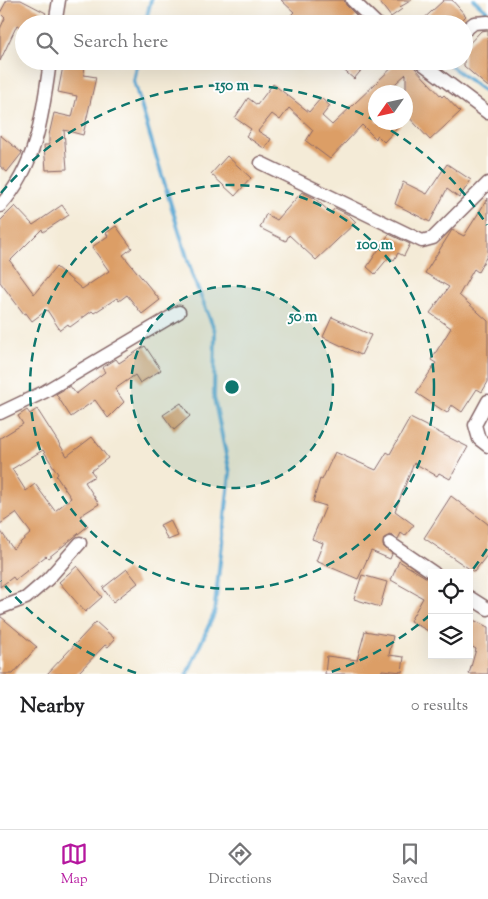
<!DOCTYPE html>
<html lang="en">
<head>
<meta charset="utf-8">
<style>
	:root { --surface:#fff; --page:#f2f2f2; --text:#202124; --muted:#757577; --line:#e0e0e0; --accent:#b5179e }
	body { margin:0; font-family:"Sorts Mill Goudy",serif; background:var(--page); color:var(--text) }
	.controls { position:absolute; right:15px; bottom:15px; display:grid; overflow:hidden; border-radius:0px; box-shadow:0 5px 20px #0002 }
	.controls button { width:45px; height:45px; display:grid; place-items:center; padding:0; border:0; border-bottom:1px solid var(--line); background:var(--surface); color:var(--text); font:25px sans-serif }
	.compass { position:absolute; left:368px; top:85px; width:45px; height:45px; border-radius:50%; background:var(--surface); box-shadow:0 5px 20px #0002; rotate:236deg }
	.list { margin:0; padding:0; list-style:none }
	h2 { display:flex; justify-content:space-between; align-items:center; height:65px; margin:0; padding:0 20px; font-size:21px }
	h2 small { font-size:16px; font-weight:400; color:var(--muted) }
	.icon { flex:none; width:28px; height:28px; fill:none; stroke:currentColor; stroke-width:2; stroke-linecap:round; stroke-linejoin:round }
	.map { position:relative; flex:none; width:488px; height:674px; overflow:hidden }
	.search { position:absolute; background:var(--surface); box-shadow:0 5px 20px #0002; left:15px; right:15px; top:15px; height:55px; display:flex; align-items:center; gap:12px; box-sizing:border-box; padding:0 18px; border-radius:28px; color:var(--muted); font-size:19px }
	.sheet { height:155px; background:var(--surface) }
	nav { display:flex; justify-content:space-around; align-items:center; box-sizing:border-box; height:70px; border-top:1px solid var(--line); background:var(--surface); font-size:14px; color:var(--muted) }
	nav a { display:grid; justify-items:center; gap:2px }
	nav .on { color:var(--accent) }
	.map>svg:first-child { display:block }
</style>
</head>
<body>
<div class="map">
<svg width="488" height="674" viewBox="0 0 488 674">
	<rect width="100%" height="100%" fill="#fff"/>
	<filter id="ink" filterUnits="userSpaceOnUse"><feTurbulence type="fractalNoise" baseFrequency=".02" numOctaves="2"/><feDisplacementMap in="SourceGraphic" scale="10" xChannelSelector="R" yChannelSelector="G"/><feConvolveMatrix kernelMatrix="1 2 1 2 8 2 1 2 1" color-interpolation-filters="sRGB"/></filter>
	<filter id="wash" filterUnits="userSpaceOnUse"><feTurbulence type="fractalNoise" baseFrequency=".0096" numOctaves="4" result="noise"/><feDisplacementMap in="SourceGraphic" scale="20" xChannelSelector="R" yChannelSelector="G"/><feGaussianBlur stdDeviation="1.12" result="paint"/><feColorMatrix in="noise" values="0 0 0 0 0 0 0 0 0 0 0 0 0 0 0 0 0 1.4 0 .05"/><feComposite in="paint" operator="in"/></filter>
	<g filter="url(#wash)">
		<rect width="100%" height="100%" fill="#f4ebd7"/>
		<g fill="none" stroke-linecap="round" stroke-linejoin="round">
			<path stroke="#5aa7d3" stroke-width="4" d="M474 0 486 10 478 19
				M145 24 151 0
				M138 61 134 81 153 146 193 277 215 331 214 398 230 473 214 614 187 674
				M444 61 488 94"/>
		</g>
		<g id="blocks">
			<path fill="#dc9e66" fill-rule="evenodd" d="M7 0H21L46 13 40 24H24V28L17 25 0 61V29L5 18 0 13Z
				M281 0H344L346 5 357 16 350 24H282L294 12Z
				M378 0H412L400 7 402 9 391 17Z
				M444 0H452L466 16 458 24H418Z
				M488 30V87L464 66V49L481 31Z
				M64 61H85L84 75 96 77 83 135 64 130 67 169 46 170 44 145H49V135L54 113 72 117 77 96 58 92Z
				M333 61H369L354 79Z
				M399 61H411L414 67 442 97 444 95 460 112 430 140 406 114V74L386 92H376V122H403L384 142 377 135 376 139 362 125 330 159 306 141 313 130 289 108 280 120 272 114 258 131 271 139 265 149 246 136 251 129 235 118 248 98 257 105 273 84 309 112 321 98 330 106 322 116 332 125Z
				M0 135 22 153 7 172 0 166Z
				M227 156 251 178 235 196 211 174Z
				M447 164 471 180 459 198 447 189 430 222 395 204 403 182 427 194Z
				M302 192 314 198 331 213 335 208 349 215 356 222 316 260 289 235 286 241 260 228 266 214 277 220Z
				M488 198V254L478 272 474 269 459 295 488 321V382L482 392 477 389 462 412 452 405 447 413 416 393 436 363 431 360 451 328 430 313 449 287 425 273 452 230 464 236Z
				M62 205 69 215 43 232 42 229 10 261 34 294 56 267 82 289 109 271 92 247 108 236 106 233 116 226 132 248 123 255 160 300 142 314 127 295 119 301 117 298 94 313 92 311 70 327 68 324 60 330 47 310 32 321 26 313 24 314 0 282V221L15 206 33 225Z
				M389 234 410 244 404 256 398 253 394 260 389 257 375 274 367 267Z
				M332 317 371 335 361 355 323 337Z
				M145 346 161 370 140 383 135 375 115 389 124 402 108 418 95 400 71 417 56 394 70 386 76 394 105 372 102 368 113 361 116 359 119 363Z
				M181 403 190 416 174 430 163 415Z
				M37 409 67 456 92 437 108 458 91 471 95 476 85 482 99 504 80 516 88 526 48 558 46 556 15 580 13 577 0 587V530L13 549 31 533 16 513 0 524V438L23 424 18 416 27 410 30 414ZM43 450 58 474 56 476 71 498 55 511 35 484 26 491 12 469Z
				M410 418 468 447 450 479 439 473 437 476 414 463 395 511 414 525 405 536 401 533 398 539 390 535 384 538 383 546 392 554 390 559 371 551 358 579 316 561 323 543 312 539 326 506 313 502 320 479 322 480 335 452 376 470 387 452 390 454Z
				M451 496 488 524V554L474 572 424 538Z
				M170 520 178 536 168 540 160 525Z
				M399 561 432 581V633L410 621 423 598 391 580Z
				M77 566 102 597 85 612 59 582Z
				M127 569 138 583 113 602 103 588Z
				M362 575 387 582 380 607 354 599Z
				M0 616 37 647 13 674H0Z
				M469 618 488 627V674H469L476 649 469 645Z
				M96 622 115 639 108 647 105 645 77 674H47Z
				M365 631 393 636 389 655 404 657 402 672 382 670 381 674H325L327 656 357 660Z"/>
		</g>
	</g>
	<g filter="url(#ink)">
		<use href="#blocks" fill-opacity="0" stroke="#866667" stroke-width="1"/>
		<g fill="none" stroke-linecap="round" stroke-linejoin="round">
			<g stroke="#866667" stroke-width="15">
				<path id="minor" d="M352 0 377 24
					M55 24 59 0
					M464 31 474 23 488 22
					M419 61 488 113
					M261 163 422 241 433 238 488 183
					M0 206C37 166 43 113 50 61
					M488 401 475 425 479 439 488 446
					M0 413 44 392 179 312
					M390 543 434 573
					M469 597 488 609
					M0 608 26 598 48 579 80 543"/>
			</g>
			<use href="#minor" stroke="#fff" stroke-width="12"/>
		</g>
	</g>
	<circle cx="232" cy="387" r="101" fill="#0f766e" fill-opacity=".12"/>
	<g fill="none" stroke="#0f766e" stroke-width="2.5" stroke-dasharray="9 6">
		<circle cx="232" cy="387" r="101"/>
		<circle cx="232" cy="387" r="202"/>
		<path d="M487 549A302 302 0 0 1 470 573M430 615A302 302 0 0 1 328 673M136 673A302 302 0 0 1 1 581M1 193A302 302 0 0 1 374 120M378 123A302 302 0 0 1 487 225"/>
	</g>
	<circle cx="232" cy="387" r="8" fill="#0f766e" stroke="#fff" stroke-width="2.5"/>
	<g font-size="15" text-anchor="middle" font-weight="bold" fill="#0f766e" stroke="#fff" stroke-width="4" stroke-linejoin="round" paint-order="stroke">
		<text x="232" y="90">150 m</text>
		<text x="375" y="249">100 m</text>
		<text x="303" y="321">50 m</text>
	</g>
</svg>
<div class="controls">
<button><svg class="icon" aria-label="locate" viewBox="0 0 24 24"><circle cx="12" cy="12" r="6"/><path d="M12 2v4M12 18v4M2 12h4M18 12h4"/></svg></button>
<button><svg class="icon" aria-label="layers" viewBox="0 0 24 24"><path d="M12 4l9 5-9 5-9-5zM3 14l9 5 9-5"/></svg></button>
</div>
<svg class="compass" viewBox="-18 -18 36 36"><path d="M0-13l5 13h-10z" fill="#e53935"/><path d="M0 13l5-13h-10z" fill="#757577"/></svg>
<div class="search"><svg class="icon" aria-label="search" viewBox="0 0 24 24"><circle cx="10" cy="10" r="6"/><path d="M15 15l6 6"/></svg>Search here</div>
</div>
<section class="sheet">
<h2>Nearby<small>0 results</small></h2>
<ul class="list">
</ul>
</section>
<nav>
<a class="on"><svg class="icon" aria-label="map" viewBox="0 0 24 24"><path d="M3 6l6-2 6 2 6-2v14l-6 2-6-2-6 2zM9 4v14M15 6v14"/></svg>Map</a>
<a><svg class="icon" aria-label="directions" viewBox="0 0 24 24"><path d="M12 3l9 9-9 9-9-9zM9 14v-3h6M13 9l2 2-2 2"/></svg>Directions</a>
<a><svg class="icon" aria-label="saved" viewBox="0 0 24 24"><path d="M7 4h10v16l-5-4-5 4z"/></svg>Saved</a>
</nav>
</body>
</html>
